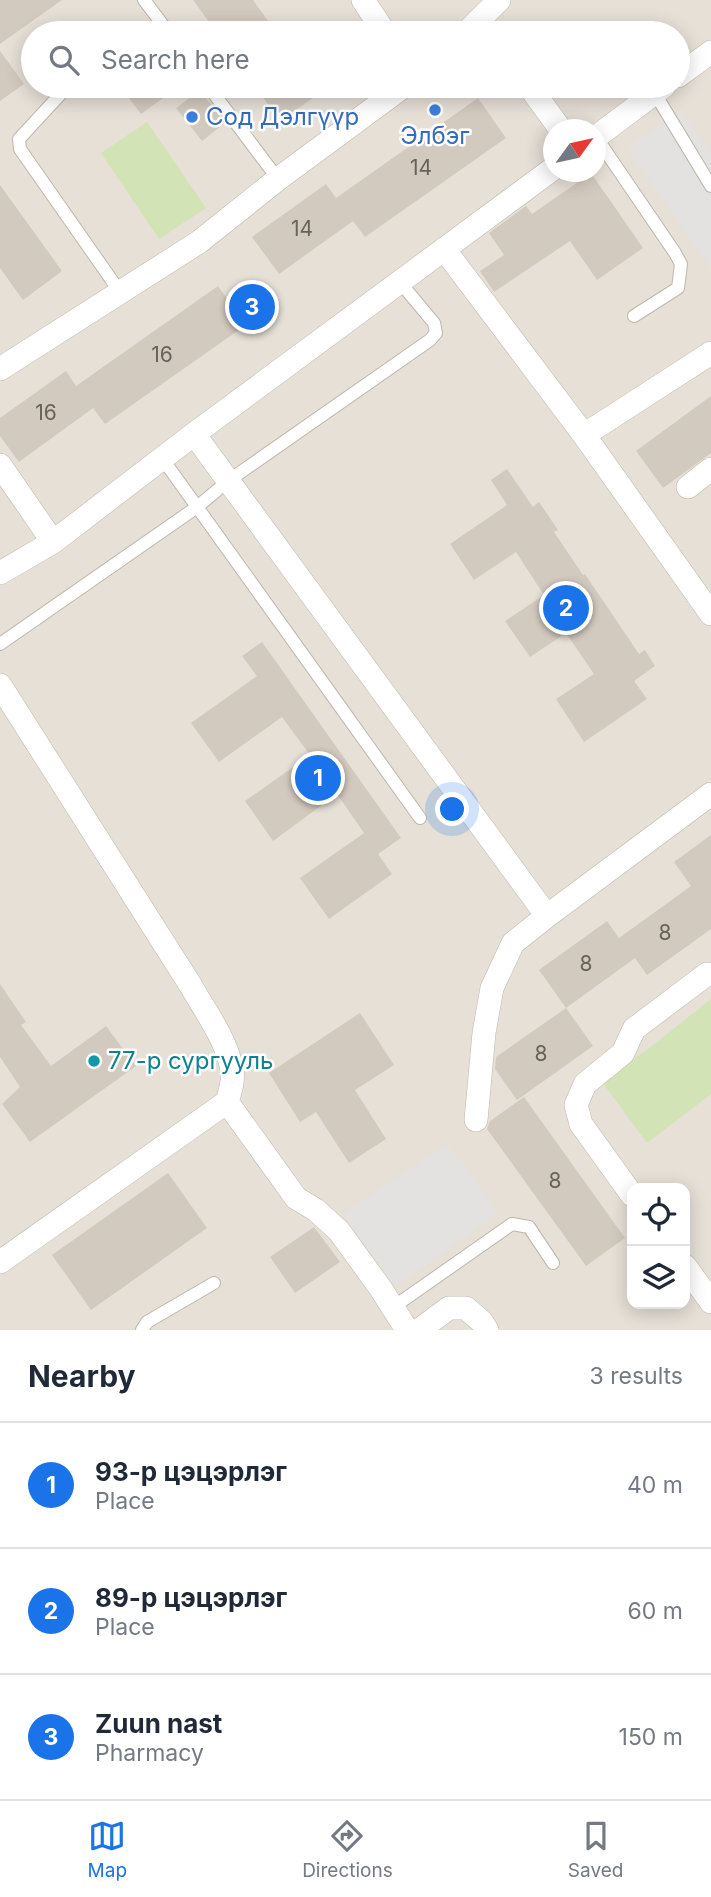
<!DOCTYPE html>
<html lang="en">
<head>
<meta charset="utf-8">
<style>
	:root { --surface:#fff; --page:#f2f2f3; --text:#1f2937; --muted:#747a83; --line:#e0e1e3; --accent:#1a73e8 }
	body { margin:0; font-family:Inter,sans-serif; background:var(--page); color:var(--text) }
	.controls { position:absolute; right:21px; bottom:21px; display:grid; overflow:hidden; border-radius:14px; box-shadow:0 4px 18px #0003 }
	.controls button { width:63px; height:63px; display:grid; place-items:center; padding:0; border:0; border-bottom:2px solid var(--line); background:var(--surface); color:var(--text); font:35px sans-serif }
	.compass { position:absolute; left:543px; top:119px; width:63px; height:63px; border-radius:50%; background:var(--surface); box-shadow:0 4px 18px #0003; rotate:57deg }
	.you { position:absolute; left:453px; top:810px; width:24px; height:24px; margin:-18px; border:5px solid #fff; border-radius:50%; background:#1a73e8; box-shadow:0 0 0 10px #1a73e833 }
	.badge { display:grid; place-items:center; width:46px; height:46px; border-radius:50%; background:var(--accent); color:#fff; font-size:23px; font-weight:700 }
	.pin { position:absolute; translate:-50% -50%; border:4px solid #fff; box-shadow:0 2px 7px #0006 }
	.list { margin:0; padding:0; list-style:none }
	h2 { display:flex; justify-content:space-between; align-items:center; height:91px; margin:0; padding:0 28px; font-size:30px }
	h2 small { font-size:23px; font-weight:400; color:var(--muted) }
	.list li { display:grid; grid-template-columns:46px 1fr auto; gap:21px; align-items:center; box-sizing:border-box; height:126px; padding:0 28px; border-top:2px solid var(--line) }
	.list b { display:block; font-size:26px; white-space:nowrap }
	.list p { margin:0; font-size:23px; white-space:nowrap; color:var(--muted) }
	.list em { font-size:23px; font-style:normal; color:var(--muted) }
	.icon { flex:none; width:38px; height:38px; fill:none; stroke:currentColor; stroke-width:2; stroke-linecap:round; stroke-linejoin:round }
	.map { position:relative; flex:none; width:711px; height:1330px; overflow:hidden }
	.search { position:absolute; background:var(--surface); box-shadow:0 4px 18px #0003; left:21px; right:21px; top:21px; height:77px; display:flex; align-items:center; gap:18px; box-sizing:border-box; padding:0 24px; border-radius:38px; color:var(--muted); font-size:26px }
	.sheet { height:469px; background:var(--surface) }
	nav { display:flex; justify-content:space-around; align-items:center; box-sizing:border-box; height:98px; border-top:2px solid var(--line); background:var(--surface); font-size:19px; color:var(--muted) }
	nav a { display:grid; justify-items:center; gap:4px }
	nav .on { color:var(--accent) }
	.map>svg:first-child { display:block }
</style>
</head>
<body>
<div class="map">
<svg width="711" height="1330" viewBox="0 0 711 1330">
	<rect width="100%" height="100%" fill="#f2efe8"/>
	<path fill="#e6e0d7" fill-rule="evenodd" d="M0 0H711V1330H0ZM33 33H678V86H33ZM554 130H596V172H554ZM632 1188H685V1304H632Z"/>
	<path fill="#d2e3b5" d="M147 122 206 208 159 239 101 153Z
		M711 999V1094L647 1143 602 1082 656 1043Z"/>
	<path fill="#e4e2e0" d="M681 110 711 152V268L627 148Z
		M446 1144 468 1169 498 1213 395 1286 343 1214Z"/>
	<path fill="#d3cabf" d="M0 0H62L0 44Z
		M193 0H253L277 33H217Z
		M0 51 24 84 0 101Z
		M120 86H180L141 114Z
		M255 86H330L280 121Z
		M200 90 225 123 202 141 176 108Z
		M478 98 506 138 365 237 353 221 279 274 252 237 326 184 336 198Z
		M591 173 643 248 597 280 570 241 494 292 480 271 504 255 489 233 526 206 532 214Z
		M0 185 62 271 23 300 0 268Z
		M218 286 246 325 105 424 93 408 19 462 0 436V418L66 371 76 386Z
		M711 396V453L663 488 636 451Z
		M507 469 533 507 539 502 558 530 554 532 583 575 585 574 639 654 645 650 655 666 634 681 647 699 584 742 556 699 594 674 566 633 530 657 505 621 544 595 516 552 474 580 450 544 507 505 491 480Z
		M262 642 401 838 378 854 392 874 329 919 300 878 364 833 337 794 273 841 245 801 310 755 282 717 219 762 191 723 257 676 242 656Z
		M711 835V929L647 975 635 958 566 1008 539 970 607 921 619 938 691 886 674 862Z
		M0 984 26 1022 21 1025 51 1066 106 1026 136 1066 30 1142 2 1104 20 1087 0 1057Z
		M566 1008 593 1046 517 1100 495 1069 496 1057Z
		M360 1013 394 1065 355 1090 386 1139 349 1163 316 1112 300 1122 269 1073Z
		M524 1097 625 1238 586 1266 487 1129 490 1121Z
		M168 1173 207 1228 91 1310 52 1255Z
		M314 1227 340 1262 295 1293 270 1257Z"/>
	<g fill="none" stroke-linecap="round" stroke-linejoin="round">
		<g stroke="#bdb6ac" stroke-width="14">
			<path id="service" d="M144 0 169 33
				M68 86 19 139 20 149 120 292
				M208 86 278 179
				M654 92 711 186
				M596 137 675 253 681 264 678 288 634 316
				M162 458 420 818
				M0 644 197 507 228 481 430 340 436 333 434 323 399 281
				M392 1308 512 1224 529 1227 553 1263
				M142 1330 147 1322 214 1283"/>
		</g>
		<g stroke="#bdb6ac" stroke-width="24">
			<path id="minor" d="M363 0 385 33
				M466 33 499 0
				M678 76 711 52
				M529 86 561 130
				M596 137 664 86
				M444 249 584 435 711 614
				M0 369 199 242 278 179 404 86
				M194 434 547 916
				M584 435 711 353
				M0 465 53 542
				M688 487 711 469
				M0 573 53 542 194 434 554 168
				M0 685 191 986C205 1011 227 1040 232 1070 234 1081 230 1092 227 1102L296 1198 316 1210 339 1231 381 1289 407 1330
				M476 1120 484 1033 492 988 513 943 547 916 711 794
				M632 1195 581 1124 576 1105 585 1084 623 1053 634 1029 707 974
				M0 1262 227 1102
				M685 1266 711 1302
				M419 1330 449 1308H466L482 1322 487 1330"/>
		</g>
		<use href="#service" stroke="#fff" stroke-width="12"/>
		<use href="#minor" stroke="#fff" stroke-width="23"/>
	</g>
	<g fill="#3f7fe0" stroke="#fff" stroke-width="2.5">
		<circle cx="435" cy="110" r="7"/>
		<circle cx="192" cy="117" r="7"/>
	</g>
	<circle fill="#0f9aa8" stroke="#fff" stroke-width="2.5" cx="94" cy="1061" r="7"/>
	<g text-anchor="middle" stroke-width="5" stroke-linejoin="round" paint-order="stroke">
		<g font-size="21" fill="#68625a">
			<text x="421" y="175">14</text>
			<text x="302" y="236">14</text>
			<text x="162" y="362">16</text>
			<text x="46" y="420">16</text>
			<text x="665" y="940">8</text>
			<text x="586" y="971">8</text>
			<text x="541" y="1061">8</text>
			<text x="555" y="1188">8</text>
		</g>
		<g font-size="24" fill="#366cbe" stroke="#fff" text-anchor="start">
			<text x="206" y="125">Сод Дэлгүүр</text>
			<text x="435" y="144" text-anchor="middle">Элбэг</text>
		</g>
		<g font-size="24" fill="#0d838f" stroke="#fff" text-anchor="start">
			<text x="108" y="1069">77-р сургууль</text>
		</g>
	</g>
</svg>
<div class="controls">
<button><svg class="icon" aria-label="locate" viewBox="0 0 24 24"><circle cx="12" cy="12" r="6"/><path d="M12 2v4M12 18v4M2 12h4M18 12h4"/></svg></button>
<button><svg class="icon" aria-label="layers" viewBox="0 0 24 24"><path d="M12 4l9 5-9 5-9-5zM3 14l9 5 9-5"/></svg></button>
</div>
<svg class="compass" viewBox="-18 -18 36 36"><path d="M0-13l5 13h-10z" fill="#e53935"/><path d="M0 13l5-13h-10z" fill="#747a83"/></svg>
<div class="you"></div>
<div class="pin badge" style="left:318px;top:778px">1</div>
<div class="pin badge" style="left:566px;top:608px">2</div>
<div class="pin badge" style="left:252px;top:307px">3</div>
<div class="search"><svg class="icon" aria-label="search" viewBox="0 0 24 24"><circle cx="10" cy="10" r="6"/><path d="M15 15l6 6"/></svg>Search here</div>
</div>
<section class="sheet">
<h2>Nearby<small>3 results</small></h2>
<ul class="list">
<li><span class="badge">1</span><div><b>93-р цэцэрлэг</b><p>Place</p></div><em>40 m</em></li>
<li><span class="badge">2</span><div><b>89-р цэцэрлэг</b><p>Place</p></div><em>60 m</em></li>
<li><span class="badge">3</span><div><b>Zuun nast</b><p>Pharmacy</p></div><em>150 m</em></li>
</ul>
</section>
<nav>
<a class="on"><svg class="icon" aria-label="map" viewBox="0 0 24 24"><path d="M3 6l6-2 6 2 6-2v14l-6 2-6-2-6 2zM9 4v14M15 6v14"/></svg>Map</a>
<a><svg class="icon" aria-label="directions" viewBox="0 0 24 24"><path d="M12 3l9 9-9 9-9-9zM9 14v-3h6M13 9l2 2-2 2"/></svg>Directions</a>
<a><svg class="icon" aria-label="saved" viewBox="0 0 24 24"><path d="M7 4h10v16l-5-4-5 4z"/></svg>Saved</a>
</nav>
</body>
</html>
